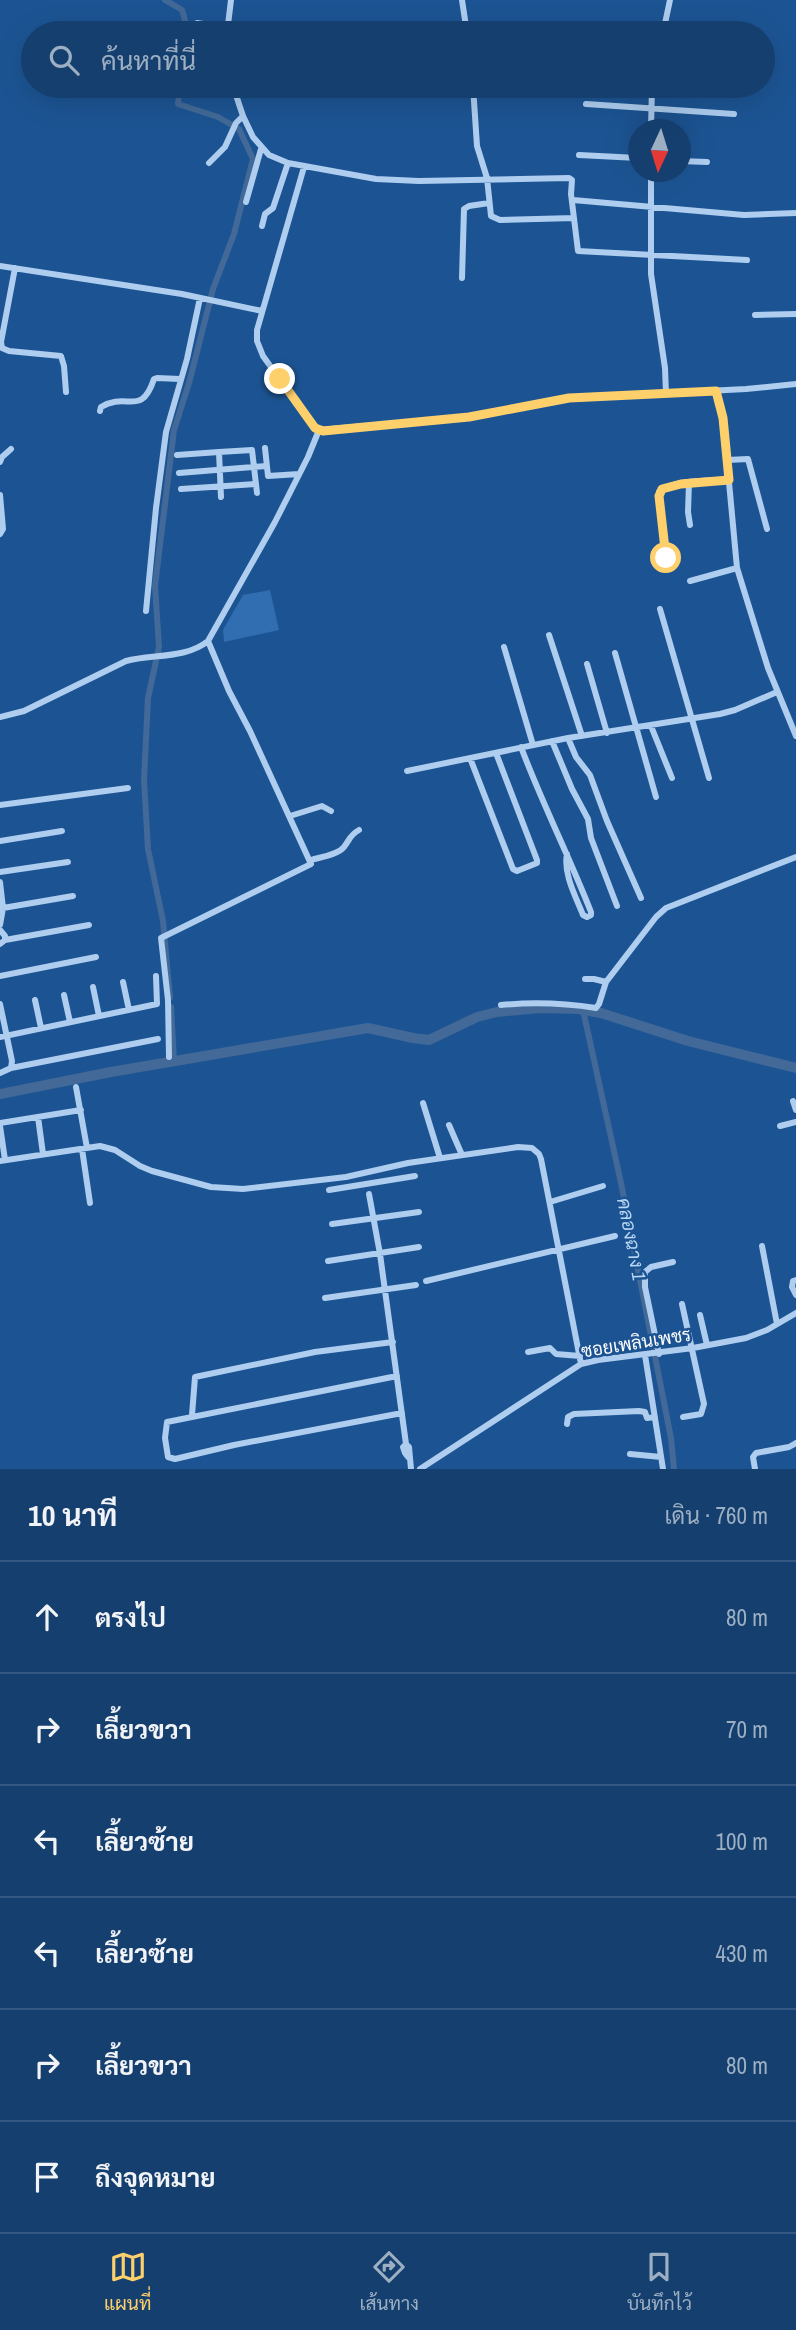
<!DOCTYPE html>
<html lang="th">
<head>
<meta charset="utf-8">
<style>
	:root { --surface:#153f6e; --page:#1e4673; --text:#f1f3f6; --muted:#9dafc2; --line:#345881; --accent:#fed06c }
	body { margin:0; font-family:"Archivo Narrow",Sarabun,sans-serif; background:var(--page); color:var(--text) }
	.compass { position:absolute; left:628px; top:119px; width:63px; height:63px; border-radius:50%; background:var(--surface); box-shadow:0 7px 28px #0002; rotate:184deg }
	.stop { position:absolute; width:21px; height:21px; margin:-16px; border:5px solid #fed06c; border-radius:50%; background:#fff }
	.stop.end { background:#fed06c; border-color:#fff; box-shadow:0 2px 7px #0008 }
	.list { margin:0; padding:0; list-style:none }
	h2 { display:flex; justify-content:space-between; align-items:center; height:91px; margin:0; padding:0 28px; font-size:30px }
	h2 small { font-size:23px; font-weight:400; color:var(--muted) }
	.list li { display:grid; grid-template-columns:46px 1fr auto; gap:21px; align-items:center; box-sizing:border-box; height:112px; padding:0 28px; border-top:2px solid var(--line) }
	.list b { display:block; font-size:26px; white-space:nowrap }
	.list em { font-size:23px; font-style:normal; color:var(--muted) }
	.icon { flex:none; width:38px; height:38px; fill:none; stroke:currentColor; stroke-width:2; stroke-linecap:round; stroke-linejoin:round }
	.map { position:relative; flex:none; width:796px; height:1469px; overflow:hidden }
	.search { position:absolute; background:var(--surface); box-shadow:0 7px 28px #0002; left:21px; right:21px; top:21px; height:77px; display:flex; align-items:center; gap:18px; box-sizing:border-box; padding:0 24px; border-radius:38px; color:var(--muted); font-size:26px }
	.sheet { height:763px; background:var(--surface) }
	nav { display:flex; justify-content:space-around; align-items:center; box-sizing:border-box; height:98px; border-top:2px solid var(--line); background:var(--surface); font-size:19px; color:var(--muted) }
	nav a { display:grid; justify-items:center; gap:4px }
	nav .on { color:var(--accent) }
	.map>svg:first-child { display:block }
</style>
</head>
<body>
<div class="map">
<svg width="796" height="1469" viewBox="0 0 796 1469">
	<rect width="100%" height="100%" fill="#1c5493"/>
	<path fill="#306eb1" d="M270 590 279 630 224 642 223 630 243 595Z"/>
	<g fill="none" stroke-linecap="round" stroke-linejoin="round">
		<path stroke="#426997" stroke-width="6" d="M165 0 182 10 185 20 184 33
			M170 997 163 921 148 849 144 780 148 698 159 647 155 586 174 430 189 383 213 289 234 234 253 159 239 129 218 117 178 104 180 86
			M171 1007 174 1061
			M583 1010 621 1183 671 1438 674 1469"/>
		<path stroke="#426997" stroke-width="10" d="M0 1094 111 1072 368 1028 413 1038 429 1040 477 1017 497 1012 540 1008 578 1009 601 1013 688 1041 796 1068"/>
		<path stroke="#aecdef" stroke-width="6" d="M462 0 467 33
			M197 23 228 28
			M227 33 231 0
			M663 33 670 0
			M233 86 243 116 253 137 269 155 288 163 376 179 419 181 569 178 572 180 571 194 578 251 747 260
			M473 86 477 146 487 178 491 216 500 220 574 218
			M586 104 734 114
			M651 130 652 86
			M579 155 638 158
			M680 161 707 162
			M209 163 225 147 236 123 243 116
			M304 167 257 330V341L263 356 312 424 319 430 469 417 569 398 746 389 796 384
			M651 172V274L665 368 666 394
			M573 200 744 215 796 213
			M246 202 261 149
			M262 226 265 214 273 208 288 163
			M0 266 182 294 262 311
			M15 268 1 342 2 348 9 351 61 356 64 366 66 392
			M462 278 464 209 469 206 489 203
			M755 315 796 314
			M716 391 723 418 737 568 768 668 796 736
			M100 411 101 407C127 391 141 418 154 379L157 378 180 379
			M265 448 268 476 299 474
			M177 455 219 452
			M727 460 748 459 767 529
			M0 462 2 457 11 449
			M179 473 266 466
			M689 483 688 512 690 525
			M181 489 256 484
			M0 495 3 529 0 534
			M221 497 219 452 252 450 257 493
			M666 558 659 492C676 479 708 481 729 480
			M690 581 737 568
			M660 609 709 778
			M146 611 156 508 166 432 187 359 200 298
			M549 635 582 736
			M504 647 533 745
			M615 653 656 797
			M587 664 607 733
			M0 717 24 711 126 661C152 654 186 659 208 641L275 522 308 457 319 430
			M651 726 672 778
			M568 738 576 757 590 775 607 821 641 898
			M552 741 572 789 588 819 591 838 617 906
			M521 747C542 803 569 856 591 912V915L587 917 583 915C576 897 563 874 567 854
			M470 758 513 869 517 871 537 863V860L496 753
			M407 771 568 738 720 714 735 710 777 692
			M0 805 128 788
			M290 816 322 806 331 811
			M0 841 62 831
			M311 860C320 857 338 855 344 847 350 839 350 835 359 830
			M0 872 68 862
			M0 882 3 908 0 925
			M3 908 73 896
			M0 930 5 936V940L0 944
			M5 940 89 925
			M0 976 96 957
			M585 979H594L606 982 656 917 666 908 796 857
			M123 982 129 1010
			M93 987 99 1016
			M64 995 70 1022
			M35 1000 41 1028
			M0 1004 12 1061 11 1068 0 1073
			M501 1005C533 1002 564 1003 596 1008L599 1004 606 982
			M0 1037 157 1004 156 976
			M169 1057 168 1000 161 938 311 864 250 731 229 691 208 641
			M11 1068 158 1039
			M76 1087 87 1148
			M793 1101 796 1110
			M423 1103 440 1158
			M38 1117 43 1154
			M0 1123 81 1110
			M449 1125 462 1155
			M0 1126 5 1160
			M780 1126 796 1122
			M82 1149 90 1203
			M0 1161 100 1146 115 1150 140 1166 152 1171 211 1187 243 1189 346 1177 408 1163 518 1147 532 1148 539 1154 541 1159 581 1364
			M329 1190 415 1176
			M369 1194 380 1254 406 1444 403 1447 405 1453 408 1457
			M550 1202 603 1186
			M332 1224 419 1212
			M762 1246 777 1324
			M328 1261 419 1247
			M796 1280 793 1281 792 1287 796 1295
			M426 1281 615 1236
			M325 1298 416 1285
			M682 1304 704 1404 701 1414 683 1417
			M700 1315 707 1345
			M528 1352 550 1348 556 1354 580 1356
			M659 1354 645 1287V1272L651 1267 673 1262
			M645 1355 663 1469
			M397 1376 167 1422 165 1438 168 1457 175 1459 234 1445 402 1413
			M192 1415 195 1377 315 1352 393 1342
			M567 1424 568 1417 574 1414 639 1411 645 1412 647 1418 655 1417
			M406 1444 409 1447 411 1469
			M630 1454 661 1457
			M420 1469 581 1364 598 1360 693 1348 746 1338 767 1330 796 1313
			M755 1469 753 1457 756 1453 789 1447 796 1443"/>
	</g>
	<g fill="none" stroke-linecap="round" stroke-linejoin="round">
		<path stroke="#fed06c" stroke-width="9" d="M280 379 315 428 323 431 469 417 569 398 716 391 723 418 729 480 681 484 662 489 659 496 666 558"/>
	</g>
	<g text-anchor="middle" stroke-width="5" stroke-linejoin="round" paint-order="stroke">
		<g font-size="18" fill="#fff" stroke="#1c5493">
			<text transform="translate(636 1343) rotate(-9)" y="6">ซอยเพลินเพชร</text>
		</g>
		<g font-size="19" font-style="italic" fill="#bad7f5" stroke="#1c5493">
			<text transform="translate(632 1239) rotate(79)" y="7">คลองฉาง 1</text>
		</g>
	</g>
</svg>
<svg class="compass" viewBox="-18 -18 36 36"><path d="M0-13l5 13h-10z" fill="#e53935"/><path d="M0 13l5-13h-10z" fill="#9dafc2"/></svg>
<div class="stop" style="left:666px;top:558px"></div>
<div class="stop end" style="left:280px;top:379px"></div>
<div class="search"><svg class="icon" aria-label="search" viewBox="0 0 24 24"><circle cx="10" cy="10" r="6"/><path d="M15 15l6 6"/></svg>ค้นหาที่นี่</div>
</div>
<section class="sheet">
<h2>10 นาที<small>เดิน · 760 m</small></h2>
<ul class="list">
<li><svg class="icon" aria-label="ahead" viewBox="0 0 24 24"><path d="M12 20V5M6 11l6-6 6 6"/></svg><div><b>ตรงไป</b></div><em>80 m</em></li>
<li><svg class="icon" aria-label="right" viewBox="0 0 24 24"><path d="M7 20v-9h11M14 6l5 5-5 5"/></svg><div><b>เลี้ยวขวา</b></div><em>70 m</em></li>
<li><svg class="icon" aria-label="left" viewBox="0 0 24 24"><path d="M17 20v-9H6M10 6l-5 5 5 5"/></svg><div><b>เลี้ยวซ้าย</b></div><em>100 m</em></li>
<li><svg class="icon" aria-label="left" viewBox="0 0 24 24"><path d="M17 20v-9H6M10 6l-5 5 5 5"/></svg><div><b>เลี้ยวซ้าย</b></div><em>430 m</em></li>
<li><svg class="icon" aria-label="right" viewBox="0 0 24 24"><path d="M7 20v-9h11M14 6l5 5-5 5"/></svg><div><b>เลี้ยวขวา</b></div><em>80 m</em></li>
<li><svg class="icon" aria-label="arrive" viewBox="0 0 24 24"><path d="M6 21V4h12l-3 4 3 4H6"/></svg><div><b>ถึงจุดหมาย</b></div></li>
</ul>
</section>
<nav>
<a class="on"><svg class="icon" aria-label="map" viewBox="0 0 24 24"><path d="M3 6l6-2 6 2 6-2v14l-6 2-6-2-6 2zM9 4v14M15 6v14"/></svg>แผนที่</a>
<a><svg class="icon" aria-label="directions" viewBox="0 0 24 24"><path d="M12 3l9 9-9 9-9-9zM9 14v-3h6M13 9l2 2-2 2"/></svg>เส้นทาง</a>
<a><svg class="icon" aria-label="saved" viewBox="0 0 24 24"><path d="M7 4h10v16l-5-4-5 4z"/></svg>บันทึกไว้</a>
</nav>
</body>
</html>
